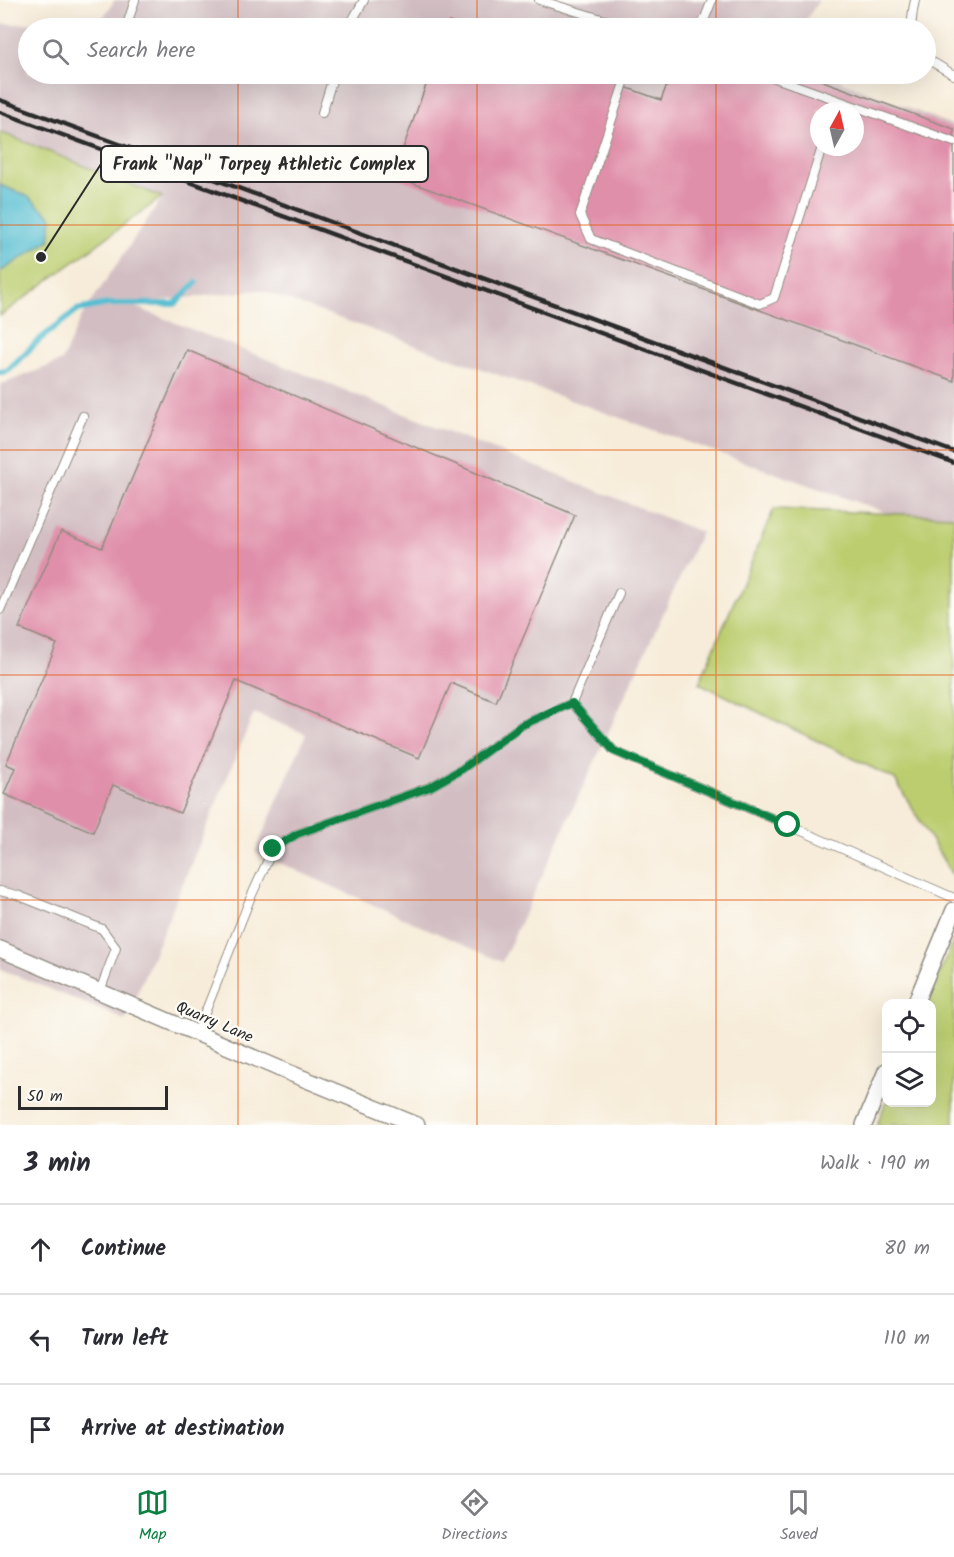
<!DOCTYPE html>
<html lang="en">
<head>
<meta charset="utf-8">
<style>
	:root { --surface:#fff; --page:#f2f2f3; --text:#2b2b33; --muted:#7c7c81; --line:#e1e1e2; --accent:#0b8043 }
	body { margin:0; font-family:Kalam,sans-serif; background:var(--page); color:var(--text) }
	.controls { position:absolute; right:18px; bottom:18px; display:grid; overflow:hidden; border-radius:12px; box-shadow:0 6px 24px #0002 }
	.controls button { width:54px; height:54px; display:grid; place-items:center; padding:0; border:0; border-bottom:2px solid var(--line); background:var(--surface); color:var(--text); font:30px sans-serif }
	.compass { position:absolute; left:810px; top:102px; width:54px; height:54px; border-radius:50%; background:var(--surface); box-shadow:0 6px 24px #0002; rotate:8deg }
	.scale { position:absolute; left:18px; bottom:15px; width:150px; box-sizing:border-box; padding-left:6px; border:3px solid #2b2b2b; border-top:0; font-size:16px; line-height:21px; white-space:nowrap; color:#2b2b2b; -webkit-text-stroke:4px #fdfcf7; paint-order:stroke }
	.stop { position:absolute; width:18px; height:18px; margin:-14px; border:4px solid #0b8043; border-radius:50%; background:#fff }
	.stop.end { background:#0b8043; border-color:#fff; box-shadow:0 2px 6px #0008 }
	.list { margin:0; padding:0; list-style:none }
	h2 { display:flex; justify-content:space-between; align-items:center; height:78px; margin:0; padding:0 24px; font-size:26px }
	h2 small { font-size:20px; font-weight:400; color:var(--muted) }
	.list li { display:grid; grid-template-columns:39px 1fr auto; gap:18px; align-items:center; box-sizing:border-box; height:90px; padding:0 24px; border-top:2px solid var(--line) }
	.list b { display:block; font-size:22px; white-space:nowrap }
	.list em { font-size:20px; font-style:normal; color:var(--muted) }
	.icon { flex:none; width:33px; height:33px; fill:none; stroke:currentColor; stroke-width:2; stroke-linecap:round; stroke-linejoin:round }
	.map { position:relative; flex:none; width:954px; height:1125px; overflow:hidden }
	.search { position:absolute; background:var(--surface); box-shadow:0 6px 24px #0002; left:18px; right:18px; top:18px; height:66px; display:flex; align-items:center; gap:15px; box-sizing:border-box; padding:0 21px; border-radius:33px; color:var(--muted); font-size:22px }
	.sheet { height:348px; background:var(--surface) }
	nav { display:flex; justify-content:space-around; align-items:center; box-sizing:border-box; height:84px; border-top:2px solid var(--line); background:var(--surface); font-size:16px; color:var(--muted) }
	nav a { display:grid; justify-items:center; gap:3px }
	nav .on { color:var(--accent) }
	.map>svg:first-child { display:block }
</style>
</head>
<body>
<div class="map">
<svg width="954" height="1125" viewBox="0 0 954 1125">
	<rect width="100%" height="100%" fill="#fdfcf7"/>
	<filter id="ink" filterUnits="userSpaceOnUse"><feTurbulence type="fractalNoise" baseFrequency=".0167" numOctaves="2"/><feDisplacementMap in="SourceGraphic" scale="12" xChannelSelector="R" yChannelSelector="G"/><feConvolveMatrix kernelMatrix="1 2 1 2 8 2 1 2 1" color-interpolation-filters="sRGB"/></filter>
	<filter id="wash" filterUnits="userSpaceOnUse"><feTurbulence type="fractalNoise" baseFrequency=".008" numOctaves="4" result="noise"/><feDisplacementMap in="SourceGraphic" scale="24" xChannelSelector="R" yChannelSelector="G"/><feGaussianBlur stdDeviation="1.35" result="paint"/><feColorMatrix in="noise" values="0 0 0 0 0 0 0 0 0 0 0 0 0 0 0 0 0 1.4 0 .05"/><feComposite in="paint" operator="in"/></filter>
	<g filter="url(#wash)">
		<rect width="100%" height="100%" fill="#f7ecd9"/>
		<path fill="#d2bec2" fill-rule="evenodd" d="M115 0H819L801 28H28V74H823L954 126V516L893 515 260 290 128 304 701 532 502 962 255 852 306 734 254 713 126 1020 0 969V385L62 361 81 317 162 198 0 132V24L99 23ZM819 111H855V147H819Z"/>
		<path fill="#bccd70" stroke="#747c4e" stroke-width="1.5" d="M0 132 162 197 0 316Z
			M774 509 954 516V878L895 779 699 683Z
			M954 939V1125H877L886 1101V1102H932V1004L927 1003Z"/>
		<path fill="#55bed1" stroke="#40747e" stroke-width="1.5" d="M0 185 27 196 52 217 50 240 0 272Z"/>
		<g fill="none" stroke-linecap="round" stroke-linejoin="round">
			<path stroke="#55bed1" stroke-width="6" d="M0 372 7 371 39 340 77 310 108 304H175L196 283"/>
		</g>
		<g id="blocks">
			<path fill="#e08faa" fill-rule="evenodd" d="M449 22 465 28H447Z
				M430 74H589L661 100 671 74H804L954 129V381L393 176ZM819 111H855V147H819Z
				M187 350 575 515 496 702 451 683 419 758 236 681 180 813 113 785 93 832 4 794 15 768 6 764 57 644 19 628 61 531 102 548Z"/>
		</g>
	</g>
	<g filter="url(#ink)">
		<use href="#blocks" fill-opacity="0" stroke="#918c82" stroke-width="1.5"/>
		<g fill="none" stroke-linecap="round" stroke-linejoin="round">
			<g stroke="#918c82" stroke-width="10">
				<path id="lane" d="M539 0 631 28
					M126 28 135 0
					M348 28 364 0
					M701 28 712 0
					M911 28 913 10 915 0
					M926 58 954 75
					M627 74 580 215 591 239 760 304 774 298 822 147
					M764 74 837 100 834 111
					M837 100 954 142
					M322 113 334 74
					M619 593 572 703 614 751 788 825 954 898
					M0 610 83 416
					M0 891 17 895 102 929 116 948 100 991
					M197 1033 250 899 273 849 297 834 430 787 462 769 522 725 572 703"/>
			</g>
			<g stroke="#918c82" stroke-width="18">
				<path id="street" d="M0 949 285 1071 417 1125
					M915 1004 954 910
					M864 1125 886 1071"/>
			</g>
			<use href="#lane" stroke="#fff" stroke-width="8"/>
			<use href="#street" stroke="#fff" stroke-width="15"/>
			<path stroke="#2b2b2b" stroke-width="4.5" d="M0 100 954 452
				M0 112 954 463"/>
		</g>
	</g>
	<g fill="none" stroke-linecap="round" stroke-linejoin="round" filter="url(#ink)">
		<path stroke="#0b8043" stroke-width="8" d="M273 849 297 834 430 787 462 769 522 725 572 703 614 751 788 825"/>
	</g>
	<path fill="none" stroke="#e8590c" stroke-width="1.5" stroke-opacity="0.55" d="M238 0V28M477 0V28M716 0V28M238 74V1125M477 74V1125M716 74V1125M0 225H954M0 450H954M0 675H954M0 900H954"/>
	<g text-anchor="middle" stroke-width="4.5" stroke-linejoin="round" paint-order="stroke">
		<g font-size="16" fill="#2b2b2b" stroke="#fdfcf7">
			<text transform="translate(215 1021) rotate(23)" y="6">Quarry Lane</text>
		</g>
	</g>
	<path fill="none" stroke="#2b2b2b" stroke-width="2" d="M41 257L101 164"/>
	<circle fill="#2b2b2b" stroke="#fdfcf7" stroke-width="2" cx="41" cy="257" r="6"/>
	<rect fill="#fdfcf7" stroke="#2b2b2b" stroke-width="2" x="101" y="146" width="327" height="36" rx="6"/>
	<g font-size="18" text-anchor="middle" font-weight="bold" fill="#2b2b2b">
		<text x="264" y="170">Frank "Nap" Torpey Athletic Complex</text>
	</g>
</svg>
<div class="controls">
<button><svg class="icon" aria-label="locate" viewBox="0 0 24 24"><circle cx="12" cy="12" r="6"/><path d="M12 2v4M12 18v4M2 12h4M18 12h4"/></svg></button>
<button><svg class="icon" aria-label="layers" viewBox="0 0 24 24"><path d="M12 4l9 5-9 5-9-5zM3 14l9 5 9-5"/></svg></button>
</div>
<svg class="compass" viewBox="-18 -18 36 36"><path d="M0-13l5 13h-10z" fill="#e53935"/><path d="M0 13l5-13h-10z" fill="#7c7c81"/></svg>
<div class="scale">50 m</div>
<div class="stop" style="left:788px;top:825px"></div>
<div class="stop end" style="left:273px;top:849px"></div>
<div class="search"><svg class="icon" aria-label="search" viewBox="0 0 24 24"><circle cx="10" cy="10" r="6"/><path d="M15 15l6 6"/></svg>Search here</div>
</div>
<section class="sheet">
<h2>3 min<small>Walk · 190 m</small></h2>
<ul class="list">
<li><svg class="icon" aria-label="ahead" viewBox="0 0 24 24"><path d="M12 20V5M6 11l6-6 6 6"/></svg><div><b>Continue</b></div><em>80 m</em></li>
<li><svg class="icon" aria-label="left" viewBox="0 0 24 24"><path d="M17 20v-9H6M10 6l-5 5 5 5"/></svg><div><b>Turn left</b></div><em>110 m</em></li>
<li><svg class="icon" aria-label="arrive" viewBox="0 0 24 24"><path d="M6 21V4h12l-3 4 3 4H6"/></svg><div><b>Arrive at destination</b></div></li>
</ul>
</section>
<nav>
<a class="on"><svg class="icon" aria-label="map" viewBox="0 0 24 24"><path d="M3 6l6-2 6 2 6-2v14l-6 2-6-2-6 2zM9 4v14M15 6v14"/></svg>Map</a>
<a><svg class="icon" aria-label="directions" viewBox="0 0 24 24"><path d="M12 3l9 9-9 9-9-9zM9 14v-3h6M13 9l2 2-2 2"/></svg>Directions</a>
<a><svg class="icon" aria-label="saved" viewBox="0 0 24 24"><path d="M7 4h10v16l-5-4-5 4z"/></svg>Saved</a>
</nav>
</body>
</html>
